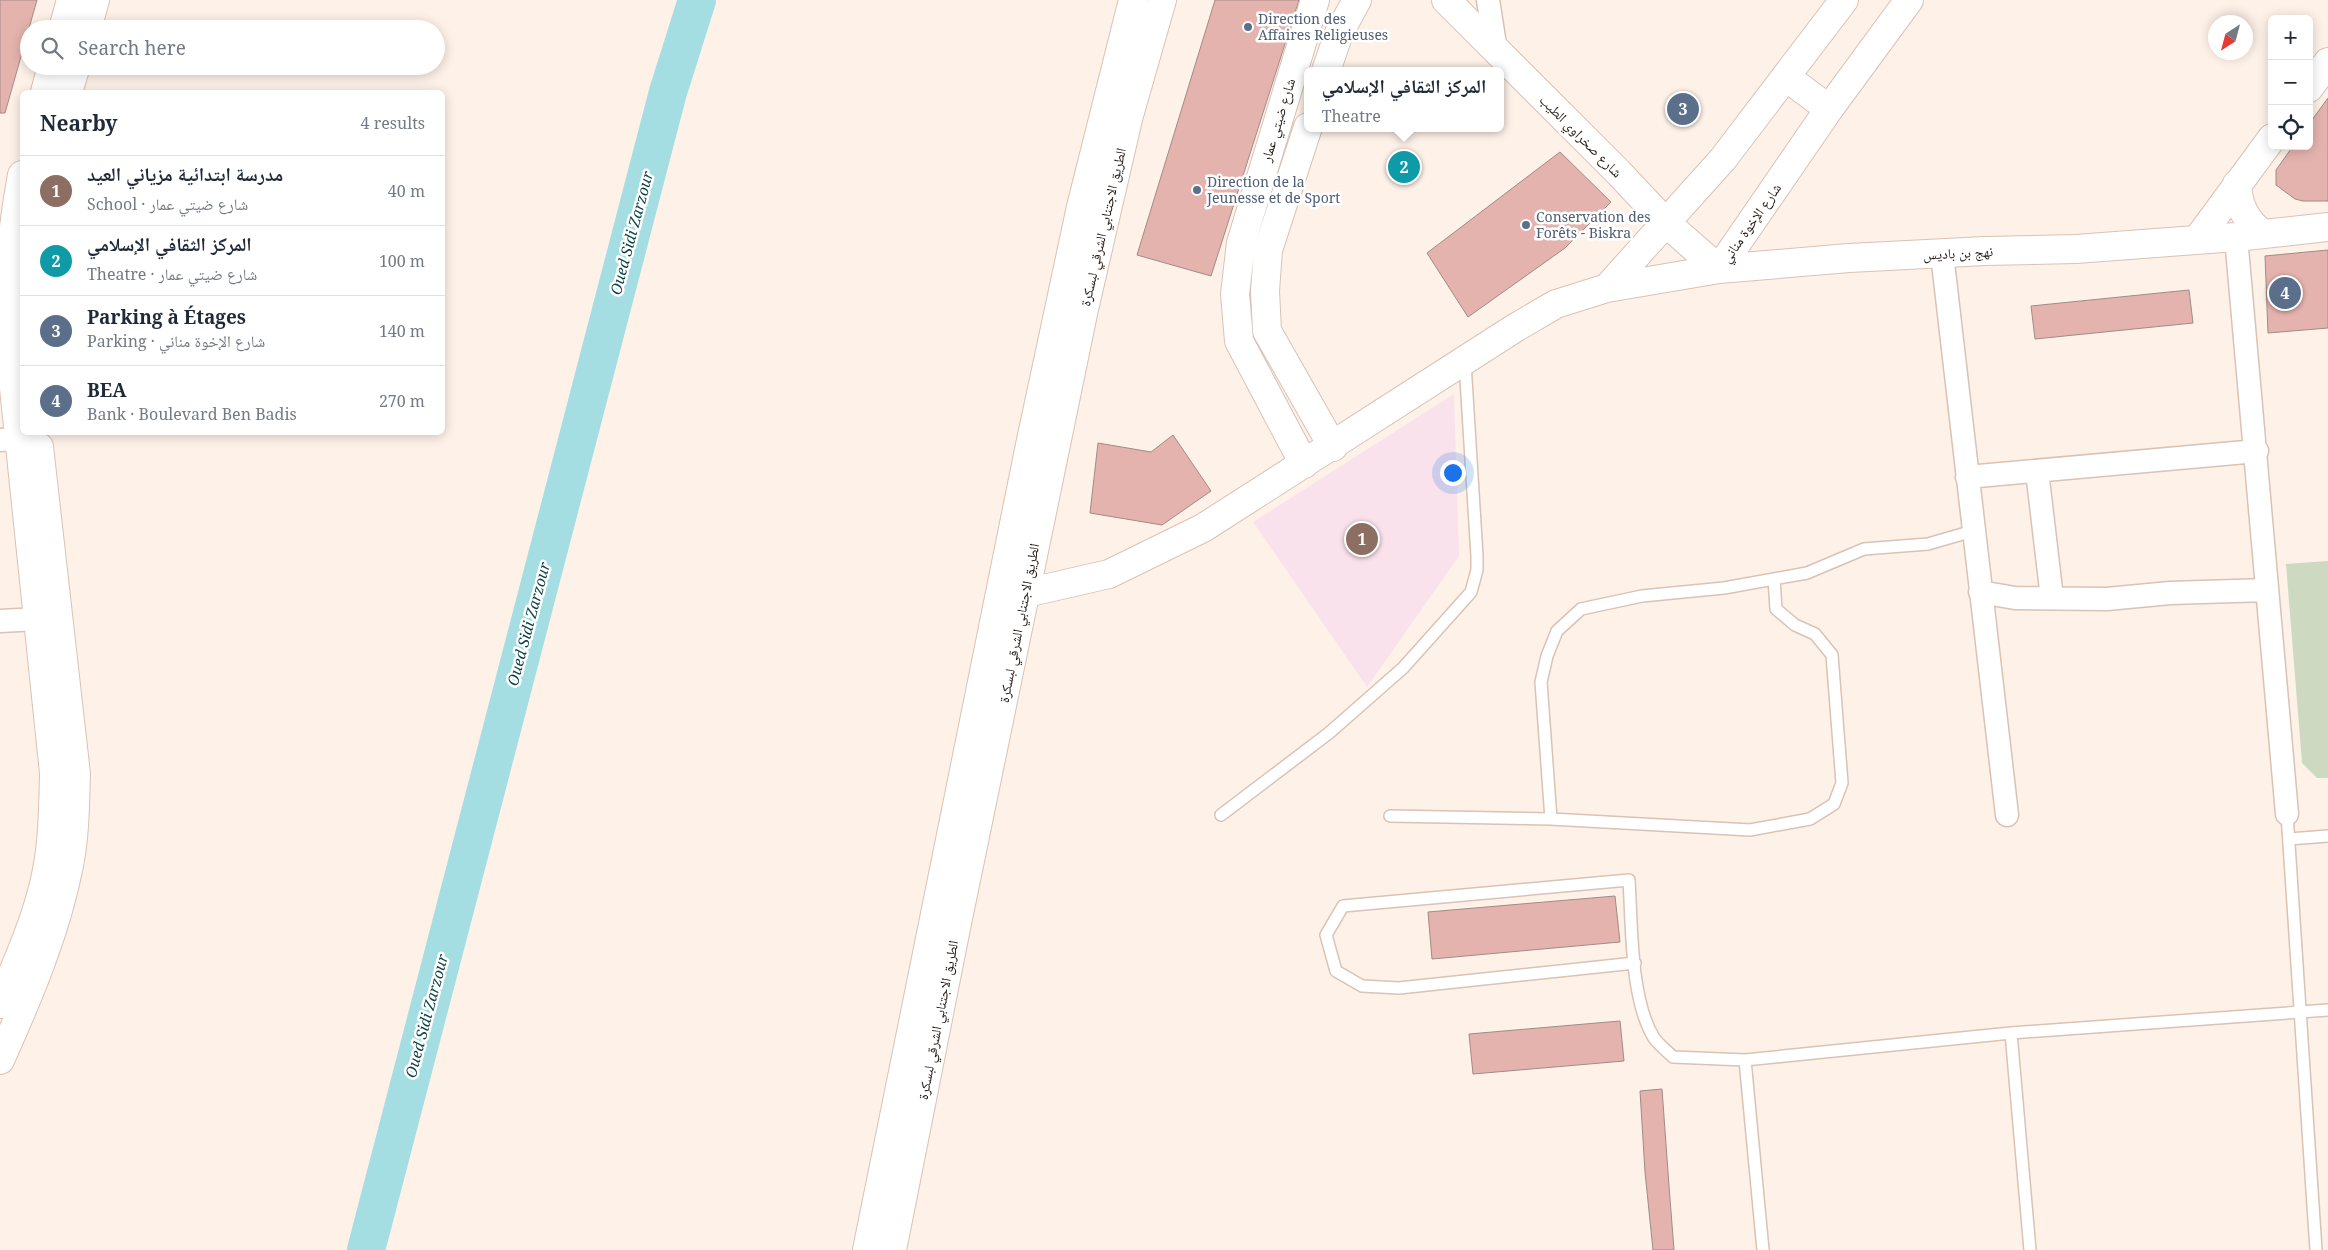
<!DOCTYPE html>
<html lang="en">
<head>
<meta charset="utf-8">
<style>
	:root { --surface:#fff; --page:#f6f6f7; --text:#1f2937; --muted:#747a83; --line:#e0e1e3; --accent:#0b8043 }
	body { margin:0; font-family:"Noto Serif","Noto Naskh Arabic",serif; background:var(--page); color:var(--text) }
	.controls { position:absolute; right:15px; top:15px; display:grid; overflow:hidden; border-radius:8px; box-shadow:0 2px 12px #0003 }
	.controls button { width:45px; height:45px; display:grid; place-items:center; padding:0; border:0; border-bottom:1px solid var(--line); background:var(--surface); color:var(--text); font:25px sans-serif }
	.compass { position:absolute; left:2208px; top:15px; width:45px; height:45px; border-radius:50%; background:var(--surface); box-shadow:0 2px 12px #0003; rotate:216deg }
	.you { position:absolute; left:1452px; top:472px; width:18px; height:18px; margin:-12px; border:4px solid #fff; border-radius:50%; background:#1a73e8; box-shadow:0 0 0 8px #1a73e833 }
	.badge { display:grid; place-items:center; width:32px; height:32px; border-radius:50%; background:var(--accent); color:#fff; font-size:16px; font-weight:700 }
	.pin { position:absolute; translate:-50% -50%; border:2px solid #fff; box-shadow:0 1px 5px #0006 }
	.popup { position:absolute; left:1304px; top:67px; width:200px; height:65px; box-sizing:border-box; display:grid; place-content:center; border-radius:8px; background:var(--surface); filter:drop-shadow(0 1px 4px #0005); font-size:16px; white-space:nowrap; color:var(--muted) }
	.popup b { font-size:19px; color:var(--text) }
	.popup::after { content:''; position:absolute; left:50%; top:100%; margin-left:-10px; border:10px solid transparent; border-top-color:var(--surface) }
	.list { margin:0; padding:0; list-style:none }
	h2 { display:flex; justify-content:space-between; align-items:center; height:65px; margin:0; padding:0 20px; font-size:21px }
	h2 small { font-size:16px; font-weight:400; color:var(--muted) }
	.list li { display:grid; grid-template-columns:32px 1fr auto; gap:15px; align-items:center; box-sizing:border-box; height:70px; padding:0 20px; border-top:1px solid var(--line) }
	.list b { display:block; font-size:19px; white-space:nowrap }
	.list p { margin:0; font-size:16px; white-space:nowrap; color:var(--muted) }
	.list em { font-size:16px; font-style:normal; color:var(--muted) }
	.icon { flex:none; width:28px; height:28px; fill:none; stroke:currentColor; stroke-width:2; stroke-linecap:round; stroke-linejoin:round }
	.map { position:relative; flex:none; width:2328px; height:1250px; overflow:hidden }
	.search { position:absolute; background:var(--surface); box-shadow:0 2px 12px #0003; left:20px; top:20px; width:425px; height:55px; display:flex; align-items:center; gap:12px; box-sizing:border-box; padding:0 18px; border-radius:28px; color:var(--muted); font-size:19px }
	.panel { position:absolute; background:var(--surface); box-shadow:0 2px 12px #0003; left:20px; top:90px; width:425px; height:345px; border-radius:8px }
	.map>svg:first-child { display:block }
</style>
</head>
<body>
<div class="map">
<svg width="2328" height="1250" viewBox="0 0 2328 1250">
	<rect width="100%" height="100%" fill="#fdf1e8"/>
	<path fill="#fae2ec" d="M1454 394 1459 556 1367 687 1253 522Z"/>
	<path fill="#cdd9c0" d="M2328 561V778H2317L2302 763 2286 564Z"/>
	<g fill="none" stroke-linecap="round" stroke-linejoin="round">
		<path stroke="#a4dee3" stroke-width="38" d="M366 1250 668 92 697 0"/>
	</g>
	<path fill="#e5b3ae" stroke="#a28a87" d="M0 0H37L5 113H0Z
		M1215 0H1299L1211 276 1137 255Z
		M2328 98V201H2303L2295 199 2276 185V170L2293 146H2309V124Z
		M1560 152 1611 202 1565 248 1468 317 1427 253Z
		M2328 250V328L2268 333 2265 256Z
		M2189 290 2193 323 2035 339 2031 306Z
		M1173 435 1211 491 1162 525 1090 513 1098 443 1151 452Z
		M1615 896 1620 942 1432 959 1428 912Z
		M1620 1021 1624 1061 1473 1074 1469 1034Z
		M1662 1089 1669 1186 1674 1250H1653L1645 1172 1640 1091Z"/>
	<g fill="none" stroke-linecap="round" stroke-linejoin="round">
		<g stroke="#d8c3b5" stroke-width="14">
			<path id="lane" d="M2287 814 2316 1250
				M1221 815 1329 733 1403 668 1471 592 1477 570V556L1465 363
				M1390 816 1551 819 1750 830 1810 819 1834 804 1842 783 1832 655 1815 634 1795 625 1776 609 1774 579
				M1551 819 1541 682 1547 656 1557 631 1581 609 1642 596 1724 588 1807 573 1864 549 1928 544 1973 531
				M2289 839 2328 836
				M1635 963 1399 988 1362 986 1336 971 1326 935 1343 906 1629 880C1632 925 1630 999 1654 1038 1659 1045 1667 1051 1673 1057L1745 1060 2011 1033 2328 1010
				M2011 1033 2030 1250
				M1745 1060 1763 1250"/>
		</g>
		<g stroke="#d8c3b5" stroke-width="25">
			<path id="street" d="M1488 0 1496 51
				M2236 237 2287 814
				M1942 254 2007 815
				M0 440 35 438
				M2037 471 2052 598
				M1967 477 2257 451
				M1980 592 2015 598 2107 599 2170 593 2267 590
				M0 621 38 619"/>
		</g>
		<g stroke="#d8c3b5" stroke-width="30">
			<path id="secondary" d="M1446 0 1619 173 1666 223 1719 269 1849 258 1985 251 2076 249 2236 237 2328 227
				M63 29 71 0
				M87 29 95 0
				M1326 71 1339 33 1357 0
				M1786 77 1829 109
				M2309 88 2328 62
				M45 92 52 66
				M68 92 76 66
				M1308 127 1268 250 1265 291 1267 331 1333 447
				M2237 184C2238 206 2246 221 2263 234
				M2197 240 2272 138
				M1607 288 1723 159 1844 0
				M1304 464 1239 341 1235 294 1241 243 1315 0
				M1026 593 1109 574 1203 528 1515 328 1556 304 1607 288 1719 269 1829 109 1909 0
				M0 1004C15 967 32 930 42 892 53 853 53 813 54 773L9 340C7 285 12 229 22 175
				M0 1060C28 998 56 932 69 865 75 835 75 804 76 774L39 447"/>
		</g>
		<g stroke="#d8c3b5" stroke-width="30">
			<path id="highway" d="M867 1250 1030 445 1081 207 1133 0
				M892 1250 956 928 1084 309 1128 119 1162 0"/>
		</g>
		<use href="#lane" stroke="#fff" stroke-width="11"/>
		<use href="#street" stroke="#fff" stroke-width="22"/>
		<use href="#secondary" stroke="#fff" stroke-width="28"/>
		<use href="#highway" stroke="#fff" stroke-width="28"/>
	</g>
	<g fill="#5c6f8a" stroke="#fff" stroke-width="2">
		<circle cx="1248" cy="27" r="5"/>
		<circle cx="1197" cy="190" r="5"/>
		<circle cx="1526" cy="225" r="5"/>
	</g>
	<g text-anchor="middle" stroke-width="5" stroke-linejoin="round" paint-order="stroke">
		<g font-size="14" fill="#4e5e75" stroke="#fff" text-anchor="start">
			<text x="1258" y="24">Direction des<tspan x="1258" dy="16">Affaires Religieuses</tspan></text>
			<text x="1207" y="187">Direction de la<tspan x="1207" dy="16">Jeunesse et de Sport</tspan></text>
			<text x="1536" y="222">Conservation des<tspan x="1536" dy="16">Forêts - Biskra</tspan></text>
		</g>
		<g font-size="14" fill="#201914" stroke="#fff">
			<text transform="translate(1278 120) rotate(-73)" y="5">شارع ضيتي عمار</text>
			<text transform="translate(1581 136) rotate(45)" y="5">شارع صخراوي الطيب</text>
			<text transform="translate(1751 223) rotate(-55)" y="5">شارع الإخوة مناني</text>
			<text transform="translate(1103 227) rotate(-77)" y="5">الطريق الاجتنابي الشرقي لبسكرة</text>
			<text transform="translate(1958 253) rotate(-3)" y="5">نهج بن باديس</text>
			<text transform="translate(1019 623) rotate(-79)" y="5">الطريق الاجتنابي الشرقي لبسكرة</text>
			<text transform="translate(938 1020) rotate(-79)" y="5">الطريق الاجتنابي الشرقي لبسكرة</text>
		</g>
		<g font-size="15" font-style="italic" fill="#093f43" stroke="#fff">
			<text transform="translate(632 233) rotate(-75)" y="5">Oued Sidi Zarzour</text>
			<text transform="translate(529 624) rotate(-75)" y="5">Oued Sidi Zarzour</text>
			<text transform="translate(427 1016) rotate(-75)" y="5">Oued Sidi Zarzour</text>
		</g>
	</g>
</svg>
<div class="controls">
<button>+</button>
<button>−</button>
<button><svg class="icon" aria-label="locate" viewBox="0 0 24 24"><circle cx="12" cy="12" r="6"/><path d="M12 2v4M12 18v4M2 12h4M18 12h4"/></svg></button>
</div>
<svg class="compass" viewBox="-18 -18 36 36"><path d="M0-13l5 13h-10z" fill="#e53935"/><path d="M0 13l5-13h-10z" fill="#747a83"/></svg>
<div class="you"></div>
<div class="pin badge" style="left:1362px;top:539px;background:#8d6e63">1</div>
<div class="pin badge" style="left:1404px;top:167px;background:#0f9aa8">2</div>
<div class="popup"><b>المركز الثقافي الإسلامي</b>Theatre</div>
<div class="pin badge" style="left:1683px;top:109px;background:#5c6f8a">3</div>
<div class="pin badge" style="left:2285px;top:293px;background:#5c6f8a">4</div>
<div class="search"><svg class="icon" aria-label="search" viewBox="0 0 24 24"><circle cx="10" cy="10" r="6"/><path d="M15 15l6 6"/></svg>Search here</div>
<section class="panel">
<h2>Nearby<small>4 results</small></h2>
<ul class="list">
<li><span class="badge" style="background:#8d6e63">1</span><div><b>مدرسة ابتدائية مزياني العيد</b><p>School · شارع ضيتي عمار</p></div><em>40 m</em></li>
<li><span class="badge" style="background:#0f9aa8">2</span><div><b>المركز الثقافي الإسلامي</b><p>Theatre · شارع ضيتي عمار</p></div><em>100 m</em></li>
<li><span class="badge" style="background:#5c6f8a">3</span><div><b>Parking à Étages</b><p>Parking · شارع الإخوة مناني</p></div><em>140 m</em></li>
<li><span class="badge" style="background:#5c6f8a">4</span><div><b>BEA</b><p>Bank · Boulevard Ben Badis</p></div><em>270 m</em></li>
</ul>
</section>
</div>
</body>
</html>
